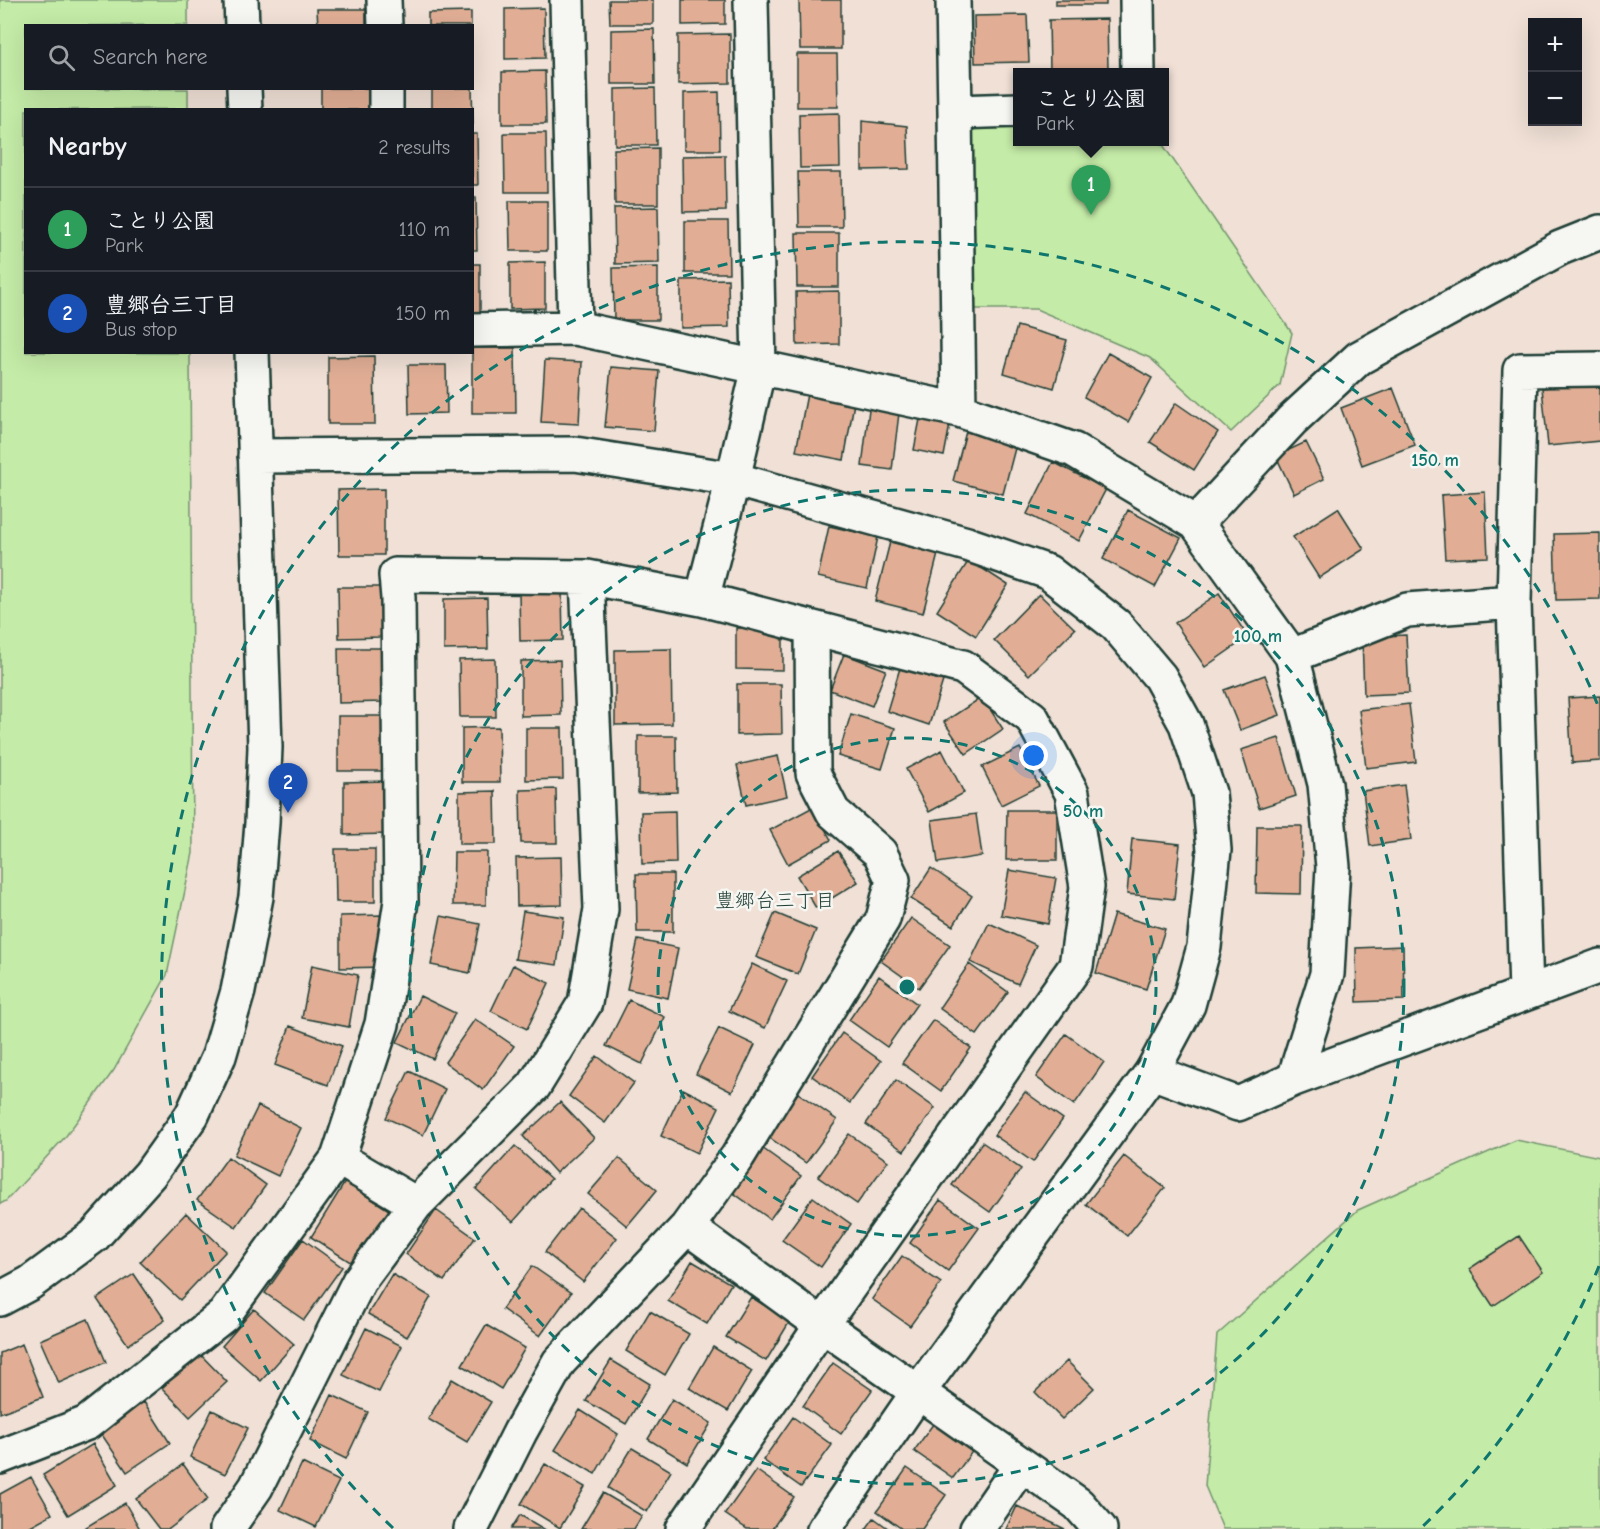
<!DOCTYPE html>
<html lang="en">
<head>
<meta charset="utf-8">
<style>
	:root { --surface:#171b24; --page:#242831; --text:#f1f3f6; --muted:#9ea1a6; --line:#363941; --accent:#db2777 }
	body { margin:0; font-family:"Comic Neue","Klee One",sans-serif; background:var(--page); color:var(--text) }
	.controls { position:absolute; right:18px; top:18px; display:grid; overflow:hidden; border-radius:0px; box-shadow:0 6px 24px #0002 }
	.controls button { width:54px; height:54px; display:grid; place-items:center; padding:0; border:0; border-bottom:2px solid var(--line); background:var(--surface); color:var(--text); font:30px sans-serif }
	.you { position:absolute; left:1034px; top:756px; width:21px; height:21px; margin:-15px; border:4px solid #fff; border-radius:50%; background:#1a73e8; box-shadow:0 0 0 9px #1a73e833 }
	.badge { display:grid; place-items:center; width:39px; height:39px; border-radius:50%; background:var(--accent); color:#fff; font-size:20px; font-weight:700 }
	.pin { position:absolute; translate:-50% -50px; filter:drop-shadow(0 2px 3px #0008) }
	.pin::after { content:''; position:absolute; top:32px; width:21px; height:18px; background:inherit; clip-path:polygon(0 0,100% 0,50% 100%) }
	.popup { position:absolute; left:1013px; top:68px; width:156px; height:78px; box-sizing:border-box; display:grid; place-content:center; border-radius:0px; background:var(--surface); filter:drop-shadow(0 2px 4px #0005); font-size:20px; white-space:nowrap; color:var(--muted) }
	.popup b { font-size:22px; color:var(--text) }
	.popup::after { content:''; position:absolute; left:50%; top:100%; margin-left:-12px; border:12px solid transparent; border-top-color:var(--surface) }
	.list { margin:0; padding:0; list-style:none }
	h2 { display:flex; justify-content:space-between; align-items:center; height:78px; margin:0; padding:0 24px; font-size:26px }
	h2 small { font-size:20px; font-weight:400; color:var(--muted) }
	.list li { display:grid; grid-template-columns:39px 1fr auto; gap:18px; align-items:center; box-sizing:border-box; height:84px; padding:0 24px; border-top:2px solid var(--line) }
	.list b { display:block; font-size:22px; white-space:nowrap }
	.list p { margin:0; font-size:20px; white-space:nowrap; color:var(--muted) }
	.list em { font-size:20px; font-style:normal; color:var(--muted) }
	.icon { flex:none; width:33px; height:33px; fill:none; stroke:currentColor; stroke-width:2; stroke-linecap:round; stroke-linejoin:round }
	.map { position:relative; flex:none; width:1600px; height:1529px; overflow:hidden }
	.search { position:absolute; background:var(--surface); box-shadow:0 6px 24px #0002; left:24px; top:24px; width:450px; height:66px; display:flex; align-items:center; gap:15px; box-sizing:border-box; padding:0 21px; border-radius:0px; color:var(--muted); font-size:22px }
	.panel { position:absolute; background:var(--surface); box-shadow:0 6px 24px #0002; left:24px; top:108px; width:450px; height:246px; border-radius:0px }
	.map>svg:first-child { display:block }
</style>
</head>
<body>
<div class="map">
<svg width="1600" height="1529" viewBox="0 0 1600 1529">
	<rect width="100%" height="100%" fill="#f0e0d6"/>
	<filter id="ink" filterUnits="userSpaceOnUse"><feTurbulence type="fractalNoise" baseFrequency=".0167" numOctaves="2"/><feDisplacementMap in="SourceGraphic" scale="12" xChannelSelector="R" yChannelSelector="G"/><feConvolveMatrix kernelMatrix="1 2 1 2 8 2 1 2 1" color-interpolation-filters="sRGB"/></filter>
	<g filter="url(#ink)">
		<path fill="#c4eba7" stroke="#72946e" stroke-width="1.5" d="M0 0H188V25L26 26V88L188 89V109L26 110V352L190 353 193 853 167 975 114 1070 66 1136 6 1201 0 1204Z
			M1017 120 1018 142H1161L1292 333 1280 385 1231 432 1150 358 1036 309H974L966 121Z
			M1516 1140 1600 1157V1529H1223L1205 1486 1217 1335 1358 1210Z"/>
		<path fill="#e1ae95" stroke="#1f3d34" stroke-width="1.5" d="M609 0H653V24H610Z
			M682 0H725V24L682 25Z
			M799 0H841V49H800Z
			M1056 0H1106V5H1056Z
			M544 8 545 58 505 59V9Z
			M317 9H366V26H318Z
			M471 12V26H428V13Z
			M1027 15 1029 62 975 63 974 16Z
			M1107 19 1108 69 1050 70 1049 20Z
			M654 29 655 84H611V30Z
			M730 34V83L678 84V35Z
			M797 54H837L838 107H797Z
			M545 71 546 124H502V72Z
			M321 88H369V110H321Z
			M432 88H472L473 125 472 110H432Z
			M655 88 656 145H615V89Z
			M719 92 720 150H684V93Z
			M839 113 840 167 800 168 799 114Z
			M862 121 907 126 909 169 862 170Z
			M504 133H546L547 192H505Z
			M472 134H477L478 185H472Z
			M658 148V204H615L614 149Z
			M725 155 726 211 683 212 682 156Z
			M798 172H841L842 227H799Z
			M472 197H476L477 250H472Z
			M509 201H547V251H510Z
			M658 207 659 263 615 264 614 208Z
			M685 221H728L729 273H685Z
			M796 233H839V287H797Z
			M545 262V308L510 309V263Z
			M472 264H480V317H472Z
			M658 267V320H614L613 268Z
			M728 279 729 327 681 328V280Z
			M839 291V344L797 345 796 292Z
			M1017 326 1067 340 1054 388 1004 373Z
			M472 348H515L516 413H472Z
			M1108 353 1152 378 1128 422 1084 397Z
			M374 356 375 424H328V357Z
			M545 360 582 362 579 424 541 422Z
			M408 365H446L447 413 409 414Z
			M611 367 659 371 654 431 605 427Z
			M1600 382V441L1548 446 1542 388Z
			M1393 388 1415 445 1362 465 1341 408Z
			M807 394 854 403 844 460 796 451Z
			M870 401 900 405 892 470 862 466Z
			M1176 403 1218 432 1194 470 1150 442Z
			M921 414 951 419 944 456 914 450Z
			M969 420 1019 433 1003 494 953 481Z
			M1306 442 1324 479 1294 494 1276 456Z
			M1053 462 1106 489 1079 541 1027 514Z
			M384 489V555H339L338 490Z
			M1485 492 1488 557 1445 559 1441 495Z
			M1338 508 1364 549 1319 578 1293 537Z
			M1128 510 1181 538 1155 587 1103 559Z
			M829 526 878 537 867 588 818 577Z
			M1600 533V599L1556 600 1554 534Z
			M890 542 938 554 923 613 875 601Z
			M969 560 1008 585 976 636 937 611Z
			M338 587H382V637L339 638Z
			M562 592 563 640 520 641 519 593Z
			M1219 593 1248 637 1205 667 1175 623Z
			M1039 594 1075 629 1029 675 994 640Z
			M487 598 488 649 444 650V599Z
			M736 628H783V670L736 669Z
			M1406 635 1409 693 1364 695 1362 637Z
			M338 648H382L384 702 339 703Z
			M671 649 672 724 615 725V650Z
			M844 654 886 670 872 706 830 690Z
			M495 659 496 717H460L459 660Z
			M560 660 561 715 521 716V661Z
			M900 668 943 681 929 725 887 711Z
			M1265 675 1280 715 1240 730 1224 690Z
			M737 684H781L782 734 737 735Z
			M1600 696V761L1572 763 1568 698Z
			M982 697 1003 729 966 754 944 722Z
			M1409 704 1416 762 1366 768 1359 710Z
			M851 714 895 728 882 769 838 756Z
			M338 716H382L383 771H338Z
			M499 727 500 782H462V728Z
			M526 728H562L563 779 526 780Z
			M638 736H676L677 792 638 793Z
			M1279 738 1296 796 1259 808 1241 750Z
			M1020 748 1039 786 1001 805 982 767Z
			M942 750 964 793 929 812 906 769Z
			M778 756 787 796 746 805 737 765Z
			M386 781 387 834 344 835V782Z
			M1404 785 1411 840 1370 846 1363 791Z
			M556 789 557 843H521L520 790Z
			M495 791 496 844H459V792Z
			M813 807 831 840 788 864 770 830Z
			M1007 810H1057V860H1006Z
			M675 811 676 863 642 864 641 812Z
			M976 814 982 856 938 863 932 820Z
			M1257 826H1302L1301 894 1256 893Z
			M1132 839 1180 844 1174 899 1127 894Z
			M335 849H375V902H336Z
			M838 851 858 882 816 908 797 876Z
			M454 852H487L486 905H453Z
			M561 857 562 905 517 906 516 858Z
			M931 868 972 896 953 926 911 899Z
			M1009 870 1056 878 1048 924 1001 915Z
			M636 874H673V932H637Z
			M523 911 564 917 557 965 515 959Z
			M775 913 816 930 798 974 756 957Z
			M1114 914 1165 929 1146 989 1096 973Z
			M384 915V967L340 968V916Z
			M441 916 480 924 470 973 431 965Z
			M911 918 950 945 919 988 881 961Z
			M989 923 1036 945 1018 984 970 962Z
			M638 940 678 948 668 998 627 989Z
			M1403 946 1404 1000 1357 1002 1356 948Z
			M752 964 787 981 765 1028 729 1011Z
			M969 964 1008 992 977 1035 939 1008Z
			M312 965 358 975 349 1027 302 1018Z
			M513 965 549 983 527 1029 491 1011Z
			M879 976 917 1004 887 1047 849 1020Z
			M420 996 455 1013 433 1059 397 1042Z
			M629 1000 665 1017 642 1064 606 1046Z
			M475 1019 514 1046 483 1090 445 1062Z
			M933 1020 971 1048 941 1091 902 1063Z
			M290 1026 342 1046 328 1085 275 1065Z
			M719 1028 755 1045 732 1092 696 1074Z
			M842 1033 881 1061 850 1103 812 1076Z
			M1066 1034 1104 1062 1074 1105 1036 1077Z
			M597 1056 634 1083 605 1123 569 1096Z
			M409 1071 445 1089 423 1135 386 1118Z
			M896 1080 935 1108 904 1151 866 1124Z
			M683 1089 719 1107 697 1153 661 1136Z
			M1025 1092 1063 1119 1033 1162 994 1135Z
			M798 1093 837 1120 806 1163 767 1136Z
			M560 1102 594 1138 556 1173 523 1136Z
			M258 1106 301 1128 278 1176 234 1155Z
			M849 1134 888 1161 857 1204 818 1177Z
			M982 1142 1021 1169 990 1212 952 1185Z
			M515 1146 551 1179 513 1222 476 1189Z
			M762 1148 801 1176 770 1219 732 1192Z
			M1124 1156 1165 1188 1127 1236 1086 1204Z
			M228 1157 266 1185 236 1227 197 1200Z
			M619 1158 657 1190 627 1226 588 1194Z
			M345 1182 389 1210 355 1265 311 1237Z
			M813 1197 851 1224 821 1267 782 1240Z
			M940 1200 979 1228 948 1271 910 1243Z
			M579 1208 617 1238 583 1282 545 1252Z
			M436 1210 475 1238 444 1281 406 1254Z
			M186 1213 226 1251 180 1300 140 1262Z
			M1519 1236 1543 1272 1493 1306 1469 1269Z
			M303 1239 342 1267 304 1320 265 1293Z
			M902 1256 941 1283 910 1326 872 1299Z
			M692 1261 731 1284 707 1324 668 1301Z
			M532 1266 571 1293 540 1336 502 1309Z
			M134 1274 165 1320 128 1345 97 1299Z
			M392 1274 431 1297 407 1337 368 1314Z
			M751 1297 790 1321 766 1361 726 1337Z
			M254 1309 294 1344 261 1381 222 1346Z
			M650 1311 689 1334 665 1375 626 1351Z
			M88 1319 106 1362 59 1383 40 1340Z
			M486 1325 525 1348 501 1389 462 1365Z
			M366 1328 402 1346 379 1392 343 1375Z
			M22 1344 43 1397 0 1413V1353Z
			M713 1347 752 1371 728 1411 689 1388Z
			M199 1353 227 1382 190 1417 162 1388Z
			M611 1360 650 1384 626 1424 586 1401Z
			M1067 1361 1094 1388 1062 1419 1035 1392Z
			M833 1363 872 1390 841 1434 803 1406Z
			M452 1379 491 1402 467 1442 428 1419Z
			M332 1395 368 1412 346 1459 310 1441Z
			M672 1399 711 1423 687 1463 648 1439Z
			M144 1402 170 1443 127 1472 100 1432Z
			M945 1407 984 1435 953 1478 914 1451Z
			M212 1410 248 1428 225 1474 190 1457Z
			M580 1410 618 1434 595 1474 555 1450Z
			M793 1417 832 1445 801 1487 763 1460Z
			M93 1444 117 1485 68 1515 43 1475Z
			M632 1448 671 1471 647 1512 608 1488Z
			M302 1463 339 1481 316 1527 280 1510Z
			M183 1464 208 1499 169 1529H159L136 1499Z
			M545 1464 585 1487 560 1528 521 1504Z
			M907 1468 946 1495 922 1529H902L877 1511Z
			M756 1470 794 1497 772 1529H747L725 1514Z
			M31 1477 52 1514 25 1529H0V1494Z
			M603 1493 642 1516 634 1529H581Z
			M125 1503 140 1529H83Z
			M1017 1506 1065 1529H1006Z
			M520 1515 544 1529H511Z
			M874 1518 889 1529H866Z"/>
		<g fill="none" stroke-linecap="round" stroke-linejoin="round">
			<g stroke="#1f3d34" stroke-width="38">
				<path id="street" d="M384 0 385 26
					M567 0 575 328
					M953 0 955 112
					M1137 0 1138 73
					M386 88V110
					M472 330 575 328 959 410 1074 450 1196 523 1292 656
					M959 410 955 112 1018 110
					M1196 523 1292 420 1359 358 1560 248 1600 232
					M702 599 733 479 759 367 751 0
					M1514 602 1520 370 1600 369
					M1152 1072 1238 1104 1294 1079 1327 974 1333 867 1325 784 1292 656 1407 610 1514 602 1526 993
					M1294 1079 1600 966
					M338 1158 416 1204
					M687 1227 822 1325 1078 1504 1100 1529
					M0 1457 87 1423 224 1315 338 1158 382 1024 401 901 398 598 396 575 587 577 702 599 963 667 1032 718 1072 793 1087 887 1076 966 822 1325 683 1529
					M227 1529 256 1487 359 1281 416 1204 534 1086 585 1003 601 909 587 577
					M471 1529 520 1432 559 1362 687 1227 738 1156 883 919 893 880 880 853 833 812 813 773 812 628
					M977 1529 1021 1465"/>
			</g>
			<g stroke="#1f3d34" stroke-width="38">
				<path id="secondary" d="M241 0 242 26
					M244 88 245 110
					M255 456 575 454 733 479 967 544 1048 572 1116 625 1160 677 1186 724 1209 793 1214 850 1204 947 1188 1005 1152 1072 919 1391 824 1529
					M0 1299 30 1283 94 1236 150 1174 192 1115 219 1056 238 991 256 897 262 823 265 747 252 352"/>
			</g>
			<use href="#street" stroke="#f6f6f2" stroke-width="33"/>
			<use href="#secondary" stroke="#f6f6f2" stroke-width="33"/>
		</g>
	</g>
	<g fill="none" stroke="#0f766e" stroke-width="3" stroke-dasharray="10 8">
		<circle cx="907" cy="987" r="249"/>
		<circle cx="907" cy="987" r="497"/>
		<path d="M1599 1266A746 746 0 0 1 1421 1528M393 1528A746 746 0 1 1 1599 708"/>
	</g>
	<g text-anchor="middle" stroke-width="5" stroke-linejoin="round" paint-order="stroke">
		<g font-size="20" fill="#1f3d34" stroke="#f6f6f2">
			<text x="775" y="907">豊郷台三丁目</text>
		</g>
	</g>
	<circle cx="907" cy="987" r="9" fill="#0f766e" stroke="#f6f6f2" stroke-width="3"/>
	<g font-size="18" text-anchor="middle" font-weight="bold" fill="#0f766e" stroke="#f6f6f2" stroke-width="5" stroke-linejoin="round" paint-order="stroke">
		<text x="1435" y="466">150 m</text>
		<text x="1258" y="642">100 m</text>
		<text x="1083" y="817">50 m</text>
	</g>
</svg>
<div class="controls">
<button>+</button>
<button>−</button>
</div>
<div class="you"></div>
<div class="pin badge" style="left:1091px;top:215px;background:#2e9e5b">1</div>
<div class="popup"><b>ことり公園</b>Park</div>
<div class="pin badge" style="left:288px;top:813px;background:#1a4fb4">2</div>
<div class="search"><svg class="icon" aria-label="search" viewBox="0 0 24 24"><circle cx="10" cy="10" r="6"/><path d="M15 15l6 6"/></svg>Search here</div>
<section class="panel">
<h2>Nearby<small>2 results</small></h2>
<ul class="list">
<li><span class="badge" style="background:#2e9e5b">1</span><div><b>ことり公園</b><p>Park</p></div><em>110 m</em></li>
<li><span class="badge" style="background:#1a4fb4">2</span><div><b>豊郷台三丁目</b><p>Bus stop</p></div><em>150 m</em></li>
</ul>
</section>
</div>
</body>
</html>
